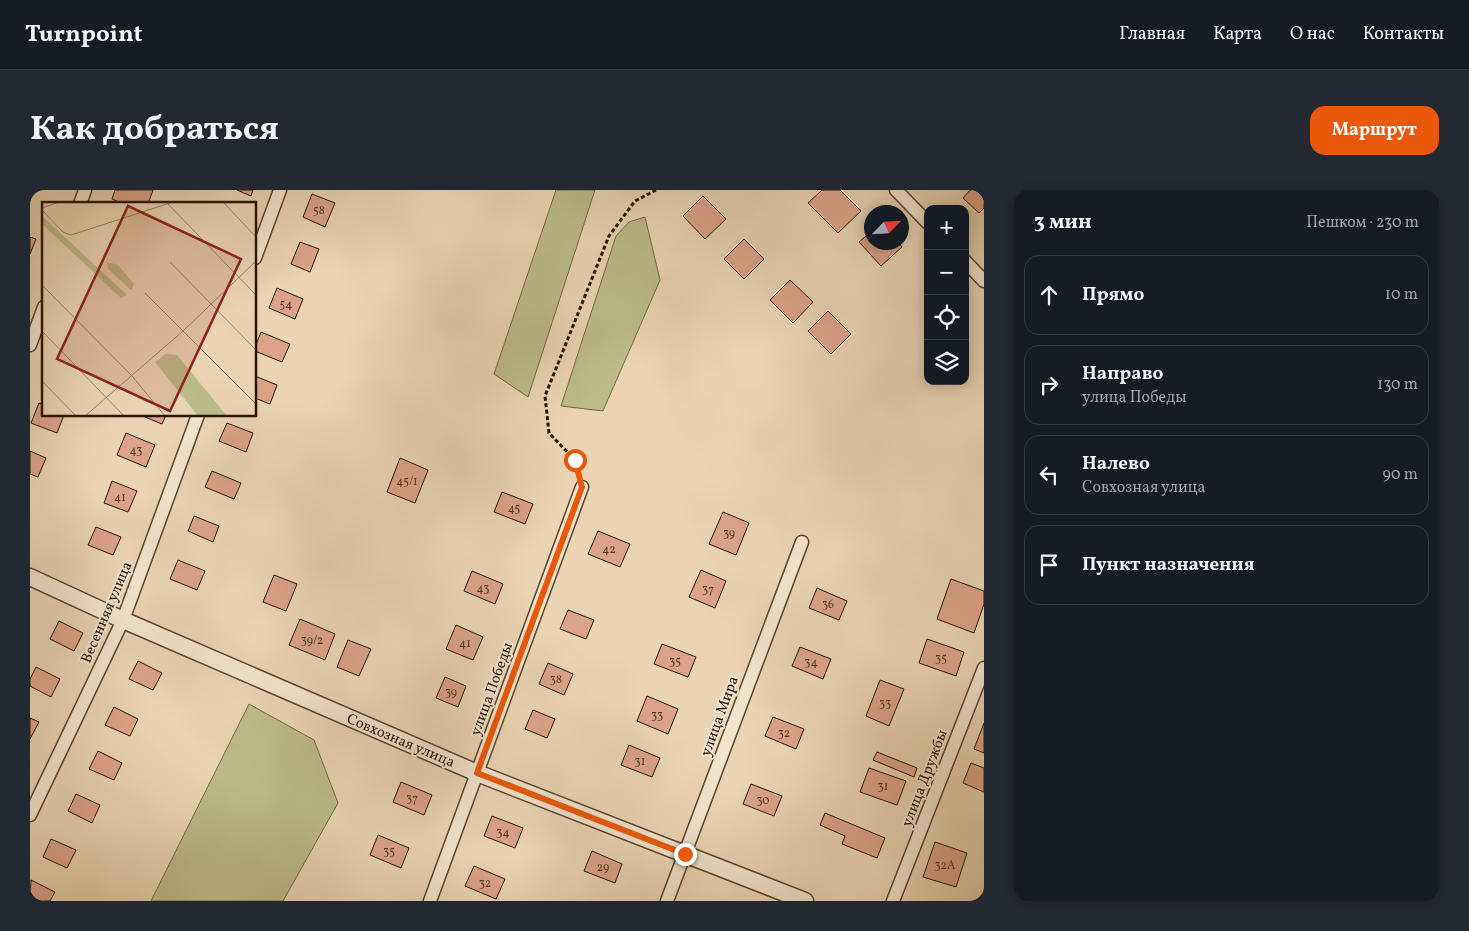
<!DOCTYPE html>
<html lang="ru">
<head>
<meta charset="utf-8">
<style>
	:root { --surface:#171b24; --page:#242831; --text:#f1f3f6; --muted:#9ea1a6; --line:#363941; --accent:#ea580c }
	body { margin:0; font-family:Vollkorn,serif; background:var(--page); color:var(--text) }
	.controls { position:absolute; right:15px; top:15px; display:grid; overflow:hidden; border-radius:10px; box-shadow:0 2px 12px #0003 }
	.controls button { width:45px; height:45px; display:grid; place-items:center; padding:0; border:0; border-bottom:1px solid var(--line); background:var(--surface); color:var(--text); font:25px sans-serif }
	.compass { position:absolute; left:834px; top:15px; width:45px; height:45px; border-radius:50%; background:var(--surface); box-shadow:0 2px 12px #0003; rotate:65deg }
	.stop { position:absolute; width:15px; height:15px; margin:-11px; border:4px solid #ea580c; border-radius:50%; background:#fff }
	.stop.end { background:#ea580c; border-color:#fff; box-shadow:0 1px 5px #0008 }
	.list { margin:0; padding:0; list-style:none }
	h2 { display:flex; justify-content:space-between; align-items:center; height:65px; margin:0; padding:0 20px; font-size:21px }
	h2 small { font-size:16px; font-weight:400; color:var(--muted) }
	.list li { display:grid; grid-template-columns:32px 1fr auto; gap:15px; align-items:center; box-sizing:border-box; height:80px; margin:0 10px 10px; padding:0 10px; border:1px solid var(--line); border-radius:15px }
	.list b { display:block; font-size:19px; white-space:nowrap }
	.list p { margin:0; font-size:16px; white-space:nowrap; color:var(--muted) }
	.list em { font-size:16px; font-style:normal; color:var(--muted) }
	.icon { flex:none; width:28px; height:28px; fill:none; stroke:currentColor; stroke-width:2; stroke-linecap:round; stroke-linejoin:round }
	.map { position:relative; flex:none; width:954px; height:711px; overflow:hidden; border-radius:15px }
	header { display:flex; align-items:center; gap:30px; box-sizing:border-box; height:70px; padding:0 25px; background:var(--surface); border-bottom:1px solid var(--line) }
	header strong { font-size:24px }
	nav { display:flex; gap:28px; margin-inline-start:auto; font-size:18px }
	.intro { display:flex; align-items:center; justify-content:space-between; box-sizing:border-box; height:120px; padding:0 30px }
	h1 { margin:0; font-size:35px }
	.button { padding:12px 22px; border-radius:15px; background:var(--accent); color:#fff; font-size:18px; font-weight:700 }
	main { display:flex; gap:30px; padding:0 30px }
	aside { flex:1; background:var(--surface); border-radius:15px; box-shadow:0 2px 12px #0003 }
	.map>svg:first-child { display:block }
</style>
</head>
<body>
<header>
<strong>Turnpoint</strong>
<nav><a>Главная</a><a>Карта</a><a>О нас</a><a>Контакты</a></nav>
</header>
<div class="intro"><h1>Как добраться</h1><a class="button">Маршрут</a></div>
<main>
<div class="map">
<svg width="954" height="711" viewBox="0 0 954 711">
	<rect width="100%" height="100%" fill="#e9d5b4"/>
	<filter id="stains"><feTurbulence type="fractalNoise" baseFrequency=".004" numOctaves="4"/><feColorMatrix values="0 0 0 0 .2 0 0 0 0 .09 0 0 0 0 .02 0 0 0 .5 -.17"/></filter>
	<radialGradient id="worn" r=".72"><stop offset=".6" stop-color="#630" stop-opacity="0"/><stop offset="1" stop-color="#630" stop-opacity=".3"/></radialGradient>
	<path fill="#bcbc89" stroke="#726844" d="M526 0H565L498 207 464 184Z
		M615 27 630 90 573 221 531 216 586 46 599 32Z
		M219 514 284 550 308 613 253 711H121Z"/>
	<path fill="#dca388" stroke="#291300" d="M85 0H123L118 14H93L82 9Z
		M207 0H223L221 6Z
		M792 0H810L831 21 808 43 778 13Z
		M940 0H954V18L949 23 933 8Z
		M282 4 305 13 295 37 273 27Z
		M673 6 696 29 675 49 653 26Z
		M842 41V52H868L872 57 851 76 829 52Z
		M0 47 6 49 0 64Z
		M714 49 734 69 714 89 694 69Z
		M270 52 289 59 280 82 261 74Z
		M760 90 783 112 763 133 740 110Z
		M247 98 273 109 265 129 239 118Z
		M798 121 821 144 801 164 778 141Z
		M231 142 260 154 252 172 225 161V157Z
		M225 186 247 195 240 214 225 208Z
		M9 213 14 215V225H34L27 243 1 233Z
		M110 225H136L132 234Z
		M197 233 223 243 216 262 189 251Z
		M96 243 125 255 116 277 87 265Z
		M0 261 16 268 8 287 0 284Z
		M370 268 398 280 385 313 357 302Z
		M182 281 211 293 204 309 175 297Z
		M82 291 107 301 98 322 74 313Z
		M472 302 503 314 495 334 464 322Z
		M693 322 719 333 706 365 679 354Z
		M164 326 189 336 183 352 158 341Z
		M66 337 91 347 83 365 58 355Z
		M568 341 600 354 590 377 558 364Z
		M148 370 175 381 167 400 140 389Z
		M671 380 696 391 685 418 659 407Z
		M442 381 473 394 465 414 434 401Z
		M244 385 267 394 256 421 233 412Z
		M921 389 954 401V414L944 443 907 429Z
		M787 398 817 411 809 430 779 418Z
		M538 420 564 430 556 449 530 439Z
		M270 429 305 444 295 470 259 455Z
		M29 431 53 443 44 461 20 449Z
		M426 435 453 447 443 470 416 459Z
		M897 449 934 462 926 486 889 473Z
		M318 450 341 459 329 486 307 477Z
		M632 454 666 467 658 487 624 474Z
		M770 457 801 469 793 489 762 476Z
		M108 471 132 483 123 500 99 489Z
		M518 473 543 484 534 505 509 494Z
		M6 477 30 489 21 507 0 496V489Z
		M415 487 436 496 428 517 406 508Z
		M850 490 874 499 859 536 836 526Z
		M617 506 648 519 638 544 607 531Z
		M84 517 108 529 100 546 75 535Z
		M503 520 525 529 517 548 495 539Z
		M743 527 774 539 766 559 735 546Z
		M0 528 9 532 0 549Z
		M954 533V563L944 559Z
		M599 555 630 568 622 587 591 575Z
		M68 561 92 573 84 590 59 579Z
		M847 562 887 578 884 587 843 570Z
		M941 573 954 578V602L933 593Z
		M839 578 876 591 867 615 830 602Z
		M371 592 402 605 394 625 363 612Z
		M721 594 752 606 744 626 713 614Z
		M46 604 70 615 62 633 38 621Z
		M795 623 855 648 847 668 812 654 815 646 790 635Z
		M462 626 493 638 485 658 454 646Z
		M348 645 379 658 371 678 340 665Z
		M21 649 46 660 37 678 13 667Z
		M905 652 937 663 926 697 893 687Z
		M562 661 592 674 585 693 554 681Z
		M444 676 475 689 466 709 435 696Z
		M1 690 25 702 20 711H0Z"/>
	<g fill="none" stroke-linecap="round" stroke-linejoin="round">
		<g stroke="#59442d" stroke-width="15">
			<path id="minor" d="M866 0 898 33
				M50 14 55 0
				M225 68 250 0
				M935 71 954 91
				M0 155 14 117
				M0 625 93 430 168 225
				M400 711 552 297
				M637 711 772 352
				M863 711 954 478"/>
		</g>
		<g stroke="#59442d" stroke-width="19">
			<path id="tertiary" d="M0 387 93 430 447 583 775 711"/>
		</g>
		<path stroke="#291300" stroke-width="3" stroke-dasharray="4 2.5" stroke-linecap="butt" d="M549 284 545 270 519 243 515 206 579 46 605 11 626 0"/>
		<use href="#minor" stroke="#f1e4ce" stroke-width="12"/>
		<use href="#tertiary" stroke="#f1e4ce" stroke-width="16"/>
	</g>
	<g fill="none" stroke-linecap="round" stroke-linejoin="round">
		<path stroke="#ea580c" stroke-width="6" d="M545 270 552 297 447 583 655 664"/>
	</g>
	<g text-anchor="middle" stroke-width="4" stroke-linejoin="round" paint-order="stroke">
		<g font-size="12" fill="#563722">
			<text x="289" y="24">58</text>
			<text x="256" y="118">54</text>
			<text x="106" y="264">43</text>
			<text x="377" y="295">45/1</text>
			<text x="90" y="311">41</text>
			<text x="484" y="322">45</text>
			<text x="699" y="347">39</text>
			<text x="579" y="363">42</text>
			<text x="453" y="402">43</text>
			<text x="678" y="403">37</text>
			<text x="798" y="418">36</text>
			<text x="282" y="454">39/2</text>
			<text x="435" y="457">41</text>
			<text x="911" y="472">35</text>
			<text x="645" y="475">35</text>
			<text x="781" y="476">34</text>
			<text x="526" y="493">38</text>
			<text x="421" y="506">39</text>
			<text x="855" y="517">33</text>
			<text x="627" y="529">33</text>
			<text x="754" y="547">32</text>
			<text x="610" y="575">31</text>
			<text x="853" y="600">31</text>
			<text x="382" y="612">37</text>
			<text x="733" y="614">30</text>
			<text x="473" y="646">34</text>
			<text x="359" y="665">35</text>
			<text x="915" y="679">32А</text>
			<text x="573" y="681">29</text>
			<text x="455" y="697">32</text>
		</g>
		<g font-size="15" fill="#291300" stroke="#f1e4ce">
			<text transform="translate(76 422) rotate(-67)" y="5">Весенняя улица</text>
			<text transform="translate(461 499) rotate(-70)" y="5">улица Победы</text>
			<text transform="translate(689 526) rotate(-70)" y="5">улица Мира</text>
			<text transform="translate(371 550) rotate(23)" y="5">Совхозная улица</text>
			<text transform="translate(894 588) rotate(-69)" y="5">улица Дружбы</text>
		</g>
	</g>
	<g transform="translate(12 12)">
		<rect width="214" height="214" fill="#e9d5b4"/>
		<path d="M0 14 85 93 79 96 0 22ZM65 60 76 63 92 82 89 88 66 67ZM124 152 135 153 185 214H156L113 160Z" fill="#bcbc89"/>
		<path fill="none" stroke="#9c876c" stroke-width="1" d="M181 0 214 35M126 2 214 93M0 6 17 0M0 8 21 30 29 33 131 0M128 60 214 148M0 83 90 174 123 214M103 91 214 202M0 129 82 214M0 179 34 214M43 214 141 129 214 59"/>
		<path fill="#8f2418" fill-opacity="0.15" stroke="#8f2418" stroke-width="2.5" d="M86 4 199 57 128 209 15 157Z"/>
		<rect width="214" height="214" fill="none" stroke="#291300" stroke-width="2.5"/>
	</g>
	<rect width="100%" height="100%" filter="url(#stains)"/>
	<rect width="100%" height="100%" fill="url(#worn)"/>
</svg>
<div class="controls">
<button>+</button>
<button>−</button>
<button><svg class="icon" aria-label="locate" viewBox="0 0 24 24"><circle cx="12" cy="12" r="6"/><path d="M12 2v4M12 18v4M2 12h4M18 12h4"/></svg></button>
<button><svg class="icon" aria-label="layers" viewBox="0 0 24 24"><path d="M12 4l9 5-9 5-9-5zM3 14l9 5 9-5"/></svg></button>
</div>
<svg class="compass" viewBox="-18 -18 36 36"><path d="M0-13l5 13h-10z" fill="#e53935"/><path d="M0 13l5-13h-10z" fill="#9ea1a6"/></svg>
<div class="stop" style="left:545px;top:270px"></div>
<div class="stop end" style="left:655px;top:664px"></div>
</div>
<aside>
<h2>3 мин<small>Пешком · 230 m</small></h2>
<ul class="list">
<li><svg class="icon" aria-label="ahead" viewBox="0 0 24 24"><path d="M12 20V5M6 11l6-6 6 6"/></svg><div><b>Прямо</b></div><em>10 m</em></li>
<li><svg class="icon" aria-label="right" viewBox="0 0 24 24"><path d="M7 20v-9h11M14 6l5 5-5 5"/></svg><div><b>Направо</b><p>улица Победы</p></div><em>130 m</em></li>
<li><svg class="icon" aria-label="left" viewBox="0 0 24 24"><path d="M17 20v-9H6M10 6l-5 5 5 5"/></svg><div><b>Налево</b><p>Совхозная улица</p></div><em>90 m</em></li>
<li><svg class="icon" aria-label="arrive" viewBox="0 0 24 24"><path d="M6 21V4h12l-3 4 3 4H6"/></svg><div><b>Пункт назначения</b></div></li>
</ul>
</aside>
</main>
</body>
</html>
